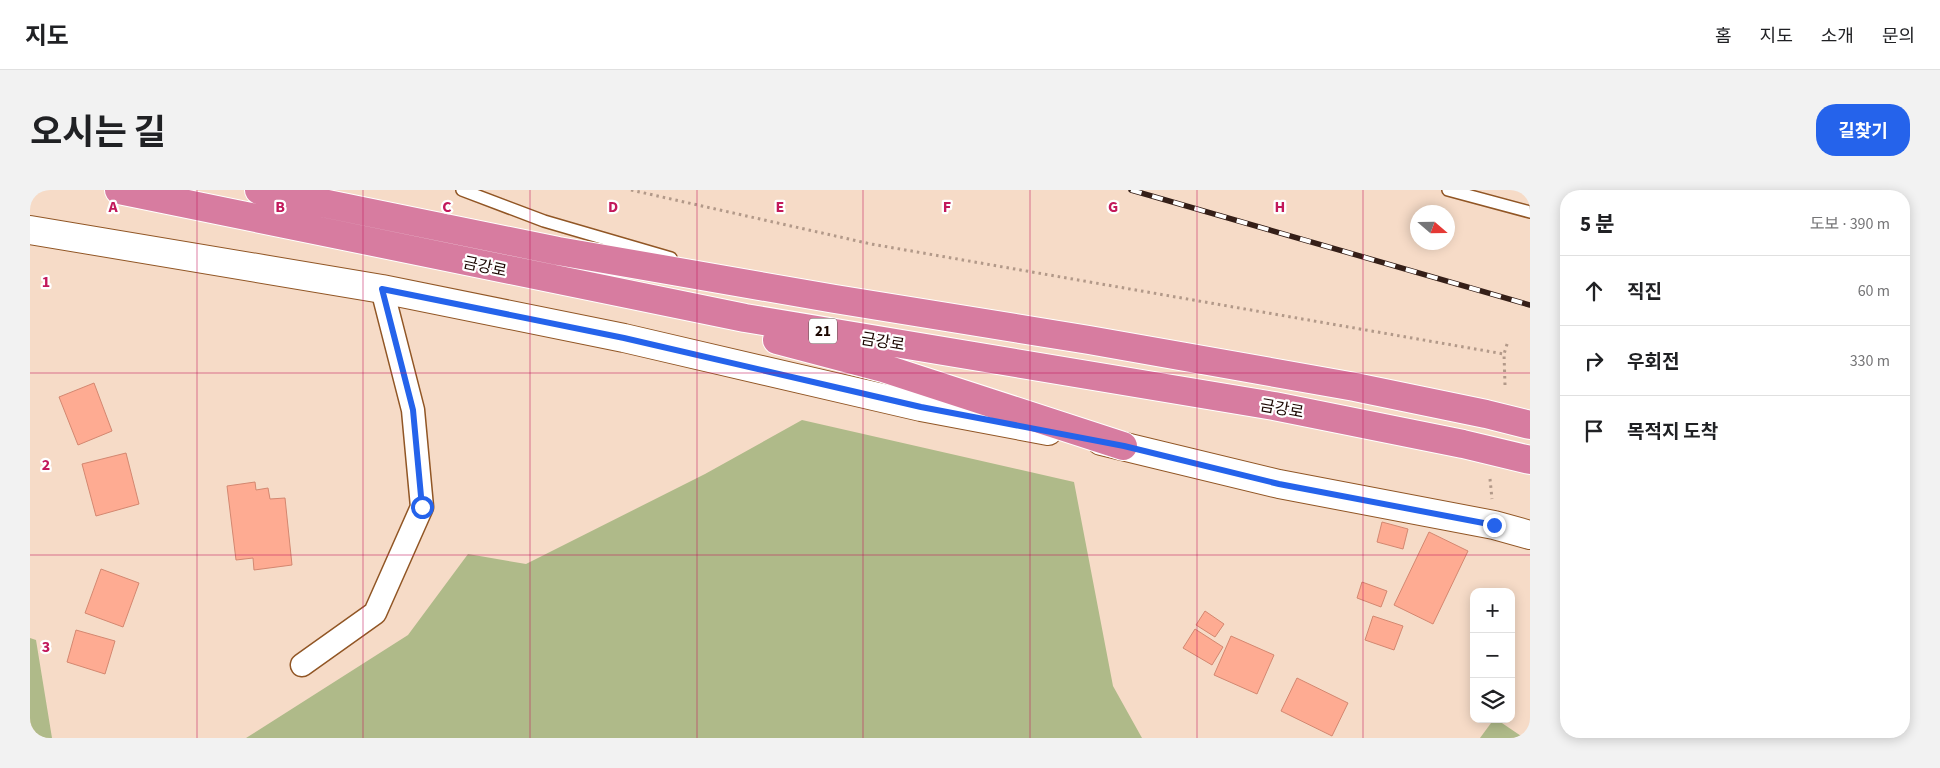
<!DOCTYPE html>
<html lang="ko">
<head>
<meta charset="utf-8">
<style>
	:root { --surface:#fff; --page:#f2f2f2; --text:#202124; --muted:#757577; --line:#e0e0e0; --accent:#2563eb }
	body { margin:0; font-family:"Source Sans 3","Noto Sans KR",sans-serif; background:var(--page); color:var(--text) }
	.controls { position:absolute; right:15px; bottom:15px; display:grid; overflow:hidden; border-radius:10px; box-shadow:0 2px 12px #0003 }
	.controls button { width:45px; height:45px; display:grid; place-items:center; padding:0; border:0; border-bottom:1px solid var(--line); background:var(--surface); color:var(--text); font:25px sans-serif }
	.compass { position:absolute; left:1380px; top:15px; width:45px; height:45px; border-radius:50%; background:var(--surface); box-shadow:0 2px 12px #0003; rotate:110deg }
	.stop { position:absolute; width:15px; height:15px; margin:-11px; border:4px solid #2563eb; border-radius:50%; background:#fff }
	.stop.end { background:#2563eb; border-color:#fff; box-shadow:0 1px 5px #0008 }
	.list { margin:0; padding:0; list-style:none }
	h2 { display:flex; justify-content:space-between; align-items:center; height:65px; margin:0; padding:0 20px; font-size:21px }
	h2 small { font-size:16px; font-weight:400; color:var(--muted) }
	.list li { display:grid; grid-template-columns:32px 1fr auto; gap:15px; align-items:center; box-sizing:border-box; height:70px; padding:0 20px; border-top:1px solid var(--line) }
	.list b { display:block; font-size:19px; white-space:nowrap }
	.list em { font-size:16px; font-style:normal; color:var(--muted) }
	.icon { flex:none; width:28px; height:28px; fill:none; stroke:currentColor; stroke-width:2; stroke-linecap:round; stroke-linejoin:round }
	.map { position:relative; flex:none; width:1500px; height:548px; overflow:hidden; border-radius:20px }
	header { display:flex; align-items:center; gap:30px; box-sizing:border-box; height:70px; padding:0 25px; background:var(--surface); border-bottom:1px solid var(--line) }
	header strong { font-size:24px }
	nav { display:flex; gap:28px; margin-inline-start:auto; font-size:18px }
	.intro { display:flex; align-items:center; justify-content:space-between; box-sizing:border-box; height:120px; padding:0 30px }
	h1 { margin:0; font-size:35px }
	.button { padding:12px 22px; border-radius:20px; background:var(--accent); color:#fff; font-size:18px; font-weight:700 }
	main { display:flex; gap:30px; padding:0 30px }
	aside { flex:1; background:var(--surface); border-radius:20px; box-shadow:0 2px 12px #0003 }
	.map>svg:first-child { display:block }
</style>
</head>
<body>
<header>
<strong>지도</strong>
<nav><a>홈</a><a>지도</a><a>소개</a><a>문의</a></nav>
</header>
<div class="intro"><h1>오시는 길</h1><a class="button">길찾기</a></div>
<main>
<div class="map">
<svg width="1500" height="548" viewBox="0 0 1500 548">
	<rect width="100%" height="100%" fill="#f6dbc7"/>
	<path fill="#afba89" d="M772 230 1044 292 1083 496 1112 548H216L378 445 438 364 496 374 675 284Z
		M0 448 6 450 22 548H0Z
		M1464 529H1466L1494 548H1450Z"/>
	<path fill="#feab92" stroke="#d38770" d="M64 193 82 241 48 255 29 207Z
		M96 263 109 314 66 326 52 274Z
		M225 292 226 300 238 298 240 309 255 308 262 375 224 380 223 368 206 370 197 296Z
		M1352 332 1378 339 1373 359 1347 352Z
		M1399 342 1438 361 1403 434 1364 415Z
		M71 379 109 393 93 437 55 423Z
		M1332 392 1357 401 1351 417 1327 408Z
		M1175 421 1194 434 1185 447 1166 435Z
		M1343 426 1373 436 1364 460 1335 450Z
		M1165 439 1193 457 1182 475 1153 458Z
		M46 440 85 451 75 484 37 472Z
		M1201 446 1244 465 1227 504 1184 485Z
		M1267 488 1318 513 1302 546 1251 521Z"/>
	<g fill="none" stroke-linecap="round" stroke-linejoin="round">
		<g stroke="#915625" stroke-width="14">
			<path id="service" d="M432 0 514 31 641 68
				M1418 0 1500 22"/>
		</g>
		<g stroke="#915625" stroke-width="25">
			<path id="minor" d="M272 475 345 423 392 317 383 220 352 99"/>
		</g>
		<g stroke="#915625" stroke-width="30">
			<path id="tertiary" d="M0 40 352 99 594 148 891 217 1018 241
				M1071 251 1249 294 1464 335 1500 345"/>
		</g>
		<g stroke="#fff" stroke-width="30">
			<path id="trunk" d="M89 0 715 128 1244 216 1433 254 1500 270
				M229 0 528 61 805 109 1059 150 1325 197 1456 224 1500 235
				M747 150 853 178 1093 256"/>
		</g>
		<path stroke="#b29989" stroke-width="3" stroke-dasharray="2.5 4" stroke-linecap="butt" d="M601 0 841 54 1474 164
			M1475 195 1474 164 1478 151
			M1460 289 1462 309"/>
		<use href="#service" stroke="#fff" stroke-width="11"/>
		<use href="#minor" stroke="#fff" stroke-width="22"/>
		<use href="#tertiary" stroke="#fff" stroke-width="28"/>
		<use href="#trunk" stroke="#d77ca0" stroke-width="28"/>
		<g stroke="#351f18" stroke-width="5.5">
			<path id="rail" d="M1101 0 1500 115"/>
		</g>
		<use href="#rail" stroke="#fff" stroke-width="4" stroke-dasharray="11" stroke-linecap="butt"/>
	</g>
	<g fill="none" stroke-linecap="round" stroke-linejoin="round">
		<path stroke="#2563eb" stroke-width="6" d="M392 317 383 220 352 99 594 148 891 217 1094 256 1249 294 1464 335"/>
	</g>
	<path fill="none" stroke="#c2185b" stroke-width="1" stroke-opacity="0.55" d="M167 0V548M333 0V548M500 0V548M667 0V548M833 0V548M1000 0V548M1167 0V548M1333 0V548M0 183H1500M0 365H1500"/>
	<g text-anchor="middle" stroke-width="4.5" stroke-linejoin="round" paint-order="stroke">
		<rect fill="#fff" stroke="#5f514c" stroke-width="1" x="779" y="128.5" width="28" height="25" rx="4"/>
		<g font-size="15" font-weight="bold" fill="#1b0600">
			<text x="793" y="146">21</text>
		</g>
		<g font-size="16" fill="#1b0600" stroke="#fff">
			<text transform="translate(455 76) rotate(12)" y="6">금강로</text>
			<text transform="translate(853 151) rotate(9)" y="6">금강로</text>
			<text transform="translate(1252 218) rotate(10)" y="6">금강로</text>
		</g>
	</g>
	<g font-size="16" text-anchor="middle" font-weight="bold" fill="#c2185b" stroke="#fff" stroke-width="4.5" stroke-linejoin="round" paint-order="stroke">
		<text x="83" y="22">A</text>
		<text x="250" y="22">B</text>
		<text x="417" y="22">C</text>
		<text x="583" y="22">D</text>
		<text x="750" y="22">E</text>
		<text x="917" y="22">F</text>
		<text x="1083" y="22">G</text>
		<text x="1250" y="22">H</text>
		<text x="16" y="97">1</text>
		<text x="16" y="280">2</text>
		<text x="16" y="462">3</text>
	</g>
</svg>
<div class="controls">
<button>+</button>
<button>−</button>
<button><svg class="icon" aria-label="layers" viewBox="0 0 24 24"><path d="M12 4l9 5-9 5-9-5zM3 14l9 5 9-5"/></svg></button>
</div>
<svg class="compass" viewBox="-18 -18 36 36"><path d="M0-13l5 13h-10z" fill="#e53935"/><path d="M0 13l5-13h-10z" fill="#757577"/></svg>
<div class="stop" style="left:392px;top:317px"></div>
<div class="stop end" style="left:1464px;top:335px"></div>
</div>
<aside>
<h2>5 분<small>도보 · 390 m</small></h2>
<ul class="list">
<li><svg class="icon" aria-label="ahead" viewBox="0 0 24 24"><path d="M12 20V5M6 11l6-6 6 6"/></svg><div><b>직진</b></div><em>60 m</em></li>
<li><svg class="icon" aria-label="right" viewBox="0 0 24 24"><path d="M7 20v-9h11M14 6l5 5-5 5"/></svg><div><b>우회전</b></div><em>330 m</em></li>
<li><svg class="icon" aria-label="arrive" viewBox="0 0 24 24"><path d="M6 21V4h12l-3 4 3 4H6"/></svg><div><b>목적지 도착</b></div></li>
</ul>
</aside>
</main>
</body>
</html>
